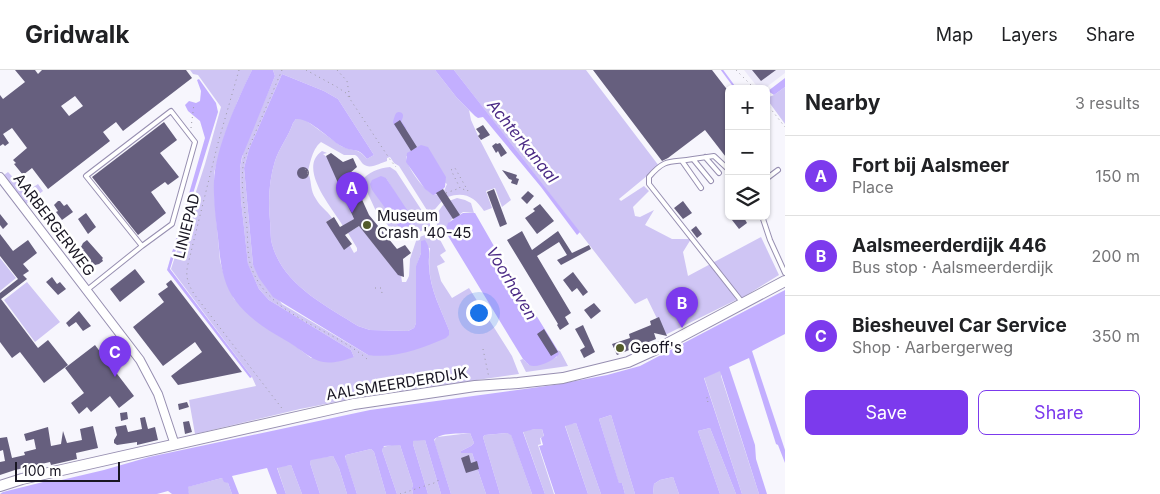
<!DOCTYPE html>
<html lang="en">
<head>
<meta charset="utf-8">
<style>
	:root { --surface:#fff; --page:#f2f2f2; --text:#202124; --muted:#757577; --line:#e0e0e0; --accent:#7c3aed }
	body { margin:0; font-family:Inter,sans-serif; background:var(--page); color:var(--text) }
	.controls { position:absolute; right:15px; top:15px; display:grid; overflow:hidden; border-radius:8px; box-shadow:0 1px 4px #0004 }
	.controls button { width:45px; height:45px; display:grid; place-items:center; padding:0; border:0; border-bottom:1px solid var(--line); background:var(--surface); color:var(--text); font:25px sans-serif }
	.scale { position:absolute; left:15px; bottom:12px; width:105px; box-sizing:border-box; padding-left:5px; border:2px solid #191623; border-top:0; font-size:14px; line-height:18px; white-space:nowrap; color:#191623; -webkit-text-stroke:4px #fff; paint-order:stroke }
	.you { position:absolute; left:478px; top:242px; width:18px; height:18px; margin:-12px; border:4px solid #fff; border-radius:50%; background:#1a73e8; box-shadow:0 0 0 8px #1a73e833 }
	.badge { display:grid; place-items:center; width:32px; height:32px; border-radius:50%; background:var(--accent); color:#fff; font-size:16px; font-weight:700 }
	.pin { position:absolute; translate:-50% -41px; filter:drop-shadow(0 1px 2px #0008) }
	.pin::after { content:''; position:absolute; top:26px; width:18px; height:15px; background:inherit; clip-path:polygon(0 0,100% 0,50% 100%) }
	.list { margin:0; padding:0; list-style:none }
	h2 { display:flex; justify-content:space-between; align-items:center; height:65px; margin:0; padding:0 20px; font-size:21px }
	h2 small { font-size:16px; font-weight:400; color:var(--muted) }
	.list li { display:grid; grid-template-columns:32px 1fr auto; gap:15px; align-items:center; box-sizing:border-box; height:80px; padding:0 20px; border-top:1px solid var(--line) }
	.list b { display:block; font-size:19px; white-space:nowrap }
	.list p { margin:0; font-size:16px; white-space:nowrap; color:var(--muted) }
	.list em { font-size:16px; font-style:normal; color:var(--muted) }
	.actions { display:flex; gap:10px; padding:15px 20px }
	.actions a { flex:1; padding:11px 0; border:1px solid var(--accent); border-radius:8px; text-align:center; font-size:18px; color:var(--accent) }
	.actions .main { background:var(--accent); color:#fff }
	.icon { flex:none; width:28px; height:28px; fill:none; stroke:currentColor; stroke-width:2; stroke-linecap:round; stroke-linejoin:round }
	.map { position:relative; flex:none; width:785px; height:424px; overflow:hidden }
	header { display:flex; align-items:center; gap:30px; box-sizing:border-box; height:70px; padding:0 25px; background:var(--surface); border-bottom:1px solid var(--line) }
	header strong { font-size:24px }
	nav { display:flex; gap:28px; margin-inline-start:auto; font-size:18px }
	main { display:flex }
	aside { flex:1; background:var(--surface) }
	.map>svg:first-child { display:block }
</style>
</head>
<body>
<header>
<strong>Gridwalk</strong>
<nav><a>Map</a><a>Layers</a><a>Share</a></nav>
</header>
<main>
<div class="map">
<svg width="785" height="424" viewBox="0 0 785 424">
	<rect width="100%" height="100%" fill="#f7f6fd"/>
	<path fill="#ebe8f9" d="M744 0H785V3L764 19H759Z"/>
	<path fill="#cfc5f4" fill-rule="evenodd" d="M190 0H252L238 30 225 64 214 103V123L220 191 224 205 234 229 311 288 354 287 351 280 269 230 259 219 248 195 241 130 240 98 244 79 275 6 273 0H435L457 28 469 40 471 50 479 68 511 130 502 137 495 118 486 121 492 138 484 141C475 127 464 121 448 127L444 121 447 114 406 86C406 97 427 126 438 125L442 131 430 145 399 96 394 93 390 87 387 88V91C380 93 370 100 363 94 360 91 359 87 355 85H344L321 72C311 80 310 96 306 108L309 105C312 114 310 120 316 129 321 138 326 139 332 148L326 152 350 176 354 183 357 181V178L348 163 359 156 398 204 401 205 402 212H406L409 206 410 189 417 168 433 162 437 164 446 181 440 185 445 192 437 196 441 211 452 228 469 218 512 286 519 304 372 325 300 339 195 364 189 330 256 316 252 307 171 199 205 94 221 37 198 5 193 4ZM282 4 324 21 338 29 374 85 367 89C357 77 354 82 341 76L304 49H296L293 53C289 66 279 78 275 91 269 110 268 131 270 151 271 159 270 167 272 174 283 215 325 235 358 256L370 260 408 261 414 258 416 253V197L421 183V177L430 178C426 213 437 229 449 260L368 285 282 234 253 195 244 98 249 79Z
		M454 0H586L659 96 619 129 621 131 644 116 649 121 633 137 635 146 640 147 654 140 645 155 672 169H691L683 182 688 206 761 167 779 205 742 228 740 225 735 226 736 230 665 265 647 228 635 234Z
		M785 17V54L766 28 774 25Z
		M322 81 327 83 323 84 328 88 354 149 343 156C332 138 297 98 322 81Z
		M390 97 396 101 430 153V156L426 159 402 169 398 168 375 139 362 111C367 102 380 98 390 97ZM386 108 395 123 402 159Z
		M8 102 24 119 29 120 38 114 43 121 26 134 4 105Z
		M457 128 465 130 471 133 474 143 463 142 459 145 449 131Z
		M444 134 453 148C448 152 447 159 442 163 433 150 434 146 444 134Z
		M0 188 16 208 0 221Z
		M27 212 60 252 35 272 4 230Z
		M557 280 560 281 568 296 526 302 520 290 523 289 529 295 544 293 557 287Z
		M721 300V306L759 424H742L704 307Z
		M611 345 635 424H625L622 413 619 414 599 349Z
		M576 353 601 424H588L565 355Z
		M710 358 736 424H720L698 361Z
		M535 359H542L544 367 540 368 541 374 538 375 554 424H545L523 361Z
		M470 363 474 373 471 376 461 381V383H472L486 424H451L434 371 437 367Z
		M507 363 511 364 532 424H500L483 367 485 365Z
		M417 370H425L441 424H428L413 374V371Z
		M396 374 400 375 413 415 412 418 413 424H397L382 380 383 377Z
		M371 379 374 382 386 424H357L345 388 346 385Z
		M333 386 339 398 347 424H320L310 393 311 389Z
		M291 395 302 424H286L277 397Z
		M673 407 679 424H653L654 414 660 410Z
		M222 408 228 413 232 424H189L187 417Z"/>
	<path fill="#c3afff" d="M252 0H273L275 6 242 87 240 98 241 130 248 194 259 219 269 230 351 280 354 287C317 300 315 288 285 270 266 259 248 248 235 230 222 213 220 189 218 168 216 150 213 130 214 111 215 80 238 28 252 0Z
		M435 0H454L580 162 577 165 541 117 483 47 478 48 475 46 457 28Z
		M282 4 324 21 338 29 374 85 367 89C357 76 355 83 343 77 331 71 309 47 296 49L293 53C289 66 279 78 275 91 269 110 268 131 270 151 271 159 270 167 272 174 283 215 325 235 358 256L370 260 408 261 414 258 416 253V196L421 183V171L425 170C432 181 428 184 429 196 430 220 441 239 449 260V265L446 268C422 278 395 289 368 285L273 227 259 208 253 195 244 98 249 79Z
		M785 8V17L774 25 768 21Z
		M199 9 216 33 218 42 170 199 252 307 250 308 167 200 205 68 200 51 188 41 185 35 189 31 196 33 200 31 201 21 197 10Z
		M421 75 428 77 446 107 445 117 438 124 433 125 425 119 406 92 407 83Z
		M381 106 386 108 415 152 413 157 402 159 399 157 372 120 370 114 372 110Z
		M456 142 458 146 463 143H475L502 190 557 279 559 284C555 290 537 299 529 295 529 295 524 290 523 289L445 161 448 153 454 149 452 145Z
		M785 220V264L752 281 785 380V393L778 375 776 374 749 288 729 297 755 375 756 389 767 424H759L720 301 704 308 742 424H736L710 358 698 361 720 424H679L673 407 660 410 654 414 653 424H635L611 345 599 349 619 413H622L625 424H601L576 353 565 356 588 424H555L539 376 543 375 541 368 544 366 542 359H535L523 362 545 424H532L511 365 507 363 485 365 483 367 500 424H486L472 383H461V381L471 376 474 373 470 363C460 364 440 362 434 370L451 424H441L425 370 413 371V374L428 424H413L412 418 413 415 400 375 384 376 382 380 397 424H386L374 382 371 379 346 385 345 387 357 424H347L339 398 333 386 311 390 310 393 320 424H302L291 395 277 398 286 424H277L267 398 232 406 239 424H232L228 413 224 412 222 408 188 417 189 424H172L168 421 157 424H0L3 422 51 410 53 412 104 400 149 387 370 340 554 315 607 305 640 296Z"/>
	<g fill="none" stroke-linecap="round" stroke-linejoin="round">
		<path stroke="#c3afff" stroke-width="2" d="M722 0 736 19"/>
		<path stroke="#c3afff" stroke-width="8" d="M399 46 397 52 402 59"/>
	</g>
	<path fill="#665f7e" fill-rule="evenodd" d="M15 0H35L38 4 42 0H186L192 8 123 61 116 52 103 62 110 71 48 119 32 98 23 105 14 94 16 93 13 90 27 78 12 58 3 64 9 73 5 76 3 74 0 76V25L3 29 25 12ZM75 26 83 36 69 46 61 36Z
		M593 0H712L729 22V91L705 60 668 88 662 91Z
		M752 0H776L761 11Z
		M400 50 417 77 411 81 394 54Z
		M164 52 177 70 160 83 179 107 168 115 165 112 151 122 166 143 138 165 92 107Z
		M483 55 490 65 481 70 478 66 480 64 476 59Z
		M496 73 497 74 500 73 507 83 501 87 498 81 496 83 492 76Z
		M331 83 343 92 353 88 357 97 350 103 369 145 397 179 405 175 411 183 403 189 404 207 398 205 359 156 345 165 352 174 344 180 326 152 334 147 340 157 354 149 326 86Z
		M297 103a6 6 0 1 1 12 0a6 6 0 1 1-12 0Z
		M502 100 517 105 516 108 519 109 517 115 511 113 512 110 509 109Z
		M443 119 460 145 453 149 436 123Z
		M494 119 507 154 500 157 487 122Z
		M528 121 534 126 527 134 521 128Z
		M58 131H60L64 136 67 134 73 142 62 150 56 142 58 141 54 135Z
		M683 131 692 143 683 149 674 138Z
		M540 134 554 151 537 164 525 148 535 141 533 139Z
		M86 143 96 157 88 164 78 149Z
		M0 144 8 154 3 159 0 155Z
		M738 146H743L747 153 739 159 732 150Z
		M696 156 702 164 697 168 691 160Z
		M522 161 532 180 558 161 572 183 589 175 591 179 561 195 557 190 567 185 559 172 537 186 571 243 565 247 569 254 560 260 557 255 558 254 507 170Z
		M0 164 13 181 28 170 37 183 23 194 29 201 23 205 27 209 1 229 38 278 48 270 68 295 44 313 20 282 12 288 0 272V223L18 209 0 186Z
		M87 170 103 188 102 189 103 191 99 194 95 195 92 192 91 193 82 182 84 180 81 177 83 173Z
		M135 199 145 212 120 232 110 219Z
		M573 202 588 222 583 226 577 218 572 222 563 210Z
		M52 207 57 214 60 212 66 219 58 225 46 212Z
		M171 210 218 271 242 302 178 315 171 306 202 282 195 272 163 296 133 257 164 232 158 224 168 217 166 214Z
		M594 233 601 241 591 249 584 240Z
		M79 241 91 256 83 261 76 252 69 257 66 253Z
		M659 247 667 266 654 263 656 269 617 285 612 274 630 268 629 264 651 255 650 251Z
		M583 255 595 282 584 288 580 280 585 277 575 259Z
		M544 259 558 282 551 286 537 264Z
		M95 275 134 326 119 338 110 326 91 342 87 337 79 344 71 333 84 323 65 298Z
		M187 332 189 337 179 340 178 334Z
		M127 342 128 349 121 351 120 343Z
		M145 347 148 359 155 357 158 370 137 375V372L117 375 114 373V370L117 365 115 357 126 355 128 362 142 359 140 348Z
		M189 351 192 362 185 364 183 352Z
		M93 356 98 378 76 383 77 389 51 395 50 392 15 400 0 405V392L5 391 3 380 0 381V368L7 367 12 388 25 385 24 382 36 379 34 369 26 371 24 364 48 357 51 376 61 374 63 361 67 373 82 370 80 359Z
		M469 385 471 393 477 391 479 399 466 403 461 388Z"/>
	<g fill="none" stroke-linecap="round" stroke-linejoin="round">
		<g stroke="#978fb1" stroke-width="6">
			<path id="service" d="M705 87 719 103
				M693 89C671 93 666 87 649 107V114L742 232
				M682 91 701 118
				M766 109 778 100
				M711 111 693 89 714 86 729 100
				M762 146 770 170 785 203
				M87 220 142 176 86 106 171 41 195 72 172 154 142 176"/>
		</g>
		<g stroke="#978fb1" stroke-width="10">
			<path id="minor" d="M0 107 140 290 158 324 175 375"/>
		</g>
		<g stroke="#978fb1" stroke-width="12">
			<path id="tertiary" d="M0 416 22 409 354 334 475 316 518 313 563 308 628 292 661 277 785 211"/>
		</g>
		<path stroke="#9c9aa4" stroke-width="1" stroke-dasharray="1 4" stroke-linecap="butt" d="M239 0 218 73 188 194C185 206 188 214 194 224L284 341
			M282 0 244 89C240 112 244 135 247 158 248 171 247 187 252 199 269 246 332 258 367 289
			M306 0 337 17 346 23 391 91 396 97
			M337 0 347 11 350 29
			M736 0 755 19
			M766 33 785 57
			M191 58 194 34
			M305 99 308 103 306 107
			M307 102 311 101
			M446 123 460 118 451 100 455 98 468 121 460 118
			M375 218H381L382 223
			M483 279 489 308
			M708 332 706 328 710 327
			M400 424 434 413 438 411V410"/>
		<use href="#service" stroke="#fff" stroke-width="4"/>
		<use href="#minor" stroke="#fff" stroke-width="8"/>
		<use href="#tertiary" stroke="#fff" stroke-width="10"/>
	</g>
	<g fill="#535b2a" stroke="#fff" stroke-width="2">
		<circle cx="367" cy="155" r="5"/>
		<circle cx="620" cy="278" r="5"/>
	</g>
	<g text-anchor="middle" stroke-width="5" stroke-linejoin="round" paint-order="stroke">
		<g font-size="15" fill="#191623" stroke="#fff" text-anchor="start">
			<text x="377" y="151">Museum<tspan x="377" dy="17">Crash '40-45</tspan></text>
			<text x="630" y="283">Geoff's</text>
		</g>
		<g font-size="15" fill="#191623" stroke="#fff">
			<text transform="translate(54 155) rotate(53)" y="5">AARBERGERWEG</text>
			<text transform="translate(187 156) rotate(-76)" y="5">LINIEPAD</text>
			<text transform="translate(397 314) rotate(-9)" y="5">AALSMEERDERDIJK</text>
		</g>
		<g font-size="16" font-style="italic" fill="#4b2a85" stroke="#fff">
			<text transform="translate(523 71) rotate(51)" y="6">Achterkanaal</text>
			<text transform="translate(512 213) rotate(59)" y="6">Voorhaven</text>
		</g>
	</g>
</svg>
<div class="controls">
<button>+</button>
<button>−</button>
<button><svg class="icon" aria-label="layers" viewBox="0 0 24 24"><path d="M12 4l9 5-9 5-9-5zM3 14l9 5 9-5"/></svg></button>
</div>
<div class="scale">100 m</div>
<div class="you"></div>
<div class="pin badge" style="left:352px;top:143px">A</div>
<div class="pin badge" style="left:682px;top:258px">B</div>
<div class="pin badge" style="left:115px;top:307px">C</div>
</div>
<aside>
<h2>Nearby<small>3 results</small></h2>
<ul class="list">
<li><span class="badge">A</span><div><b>Fort bij Aalsmeer</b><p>Place</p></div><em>150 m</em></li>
<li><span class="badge">B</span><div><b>Aalsmeerderdijk 446</b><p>Bus stop · Aalsmeerderdijk</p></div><em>200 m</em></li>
<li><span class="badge">C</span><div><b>Biesheuvel Car Service</b><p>Shop · Aarbergerweg</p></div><em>350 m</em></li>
</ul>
<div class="actions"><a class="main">Save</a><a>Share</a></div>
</aside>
</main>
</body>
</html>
